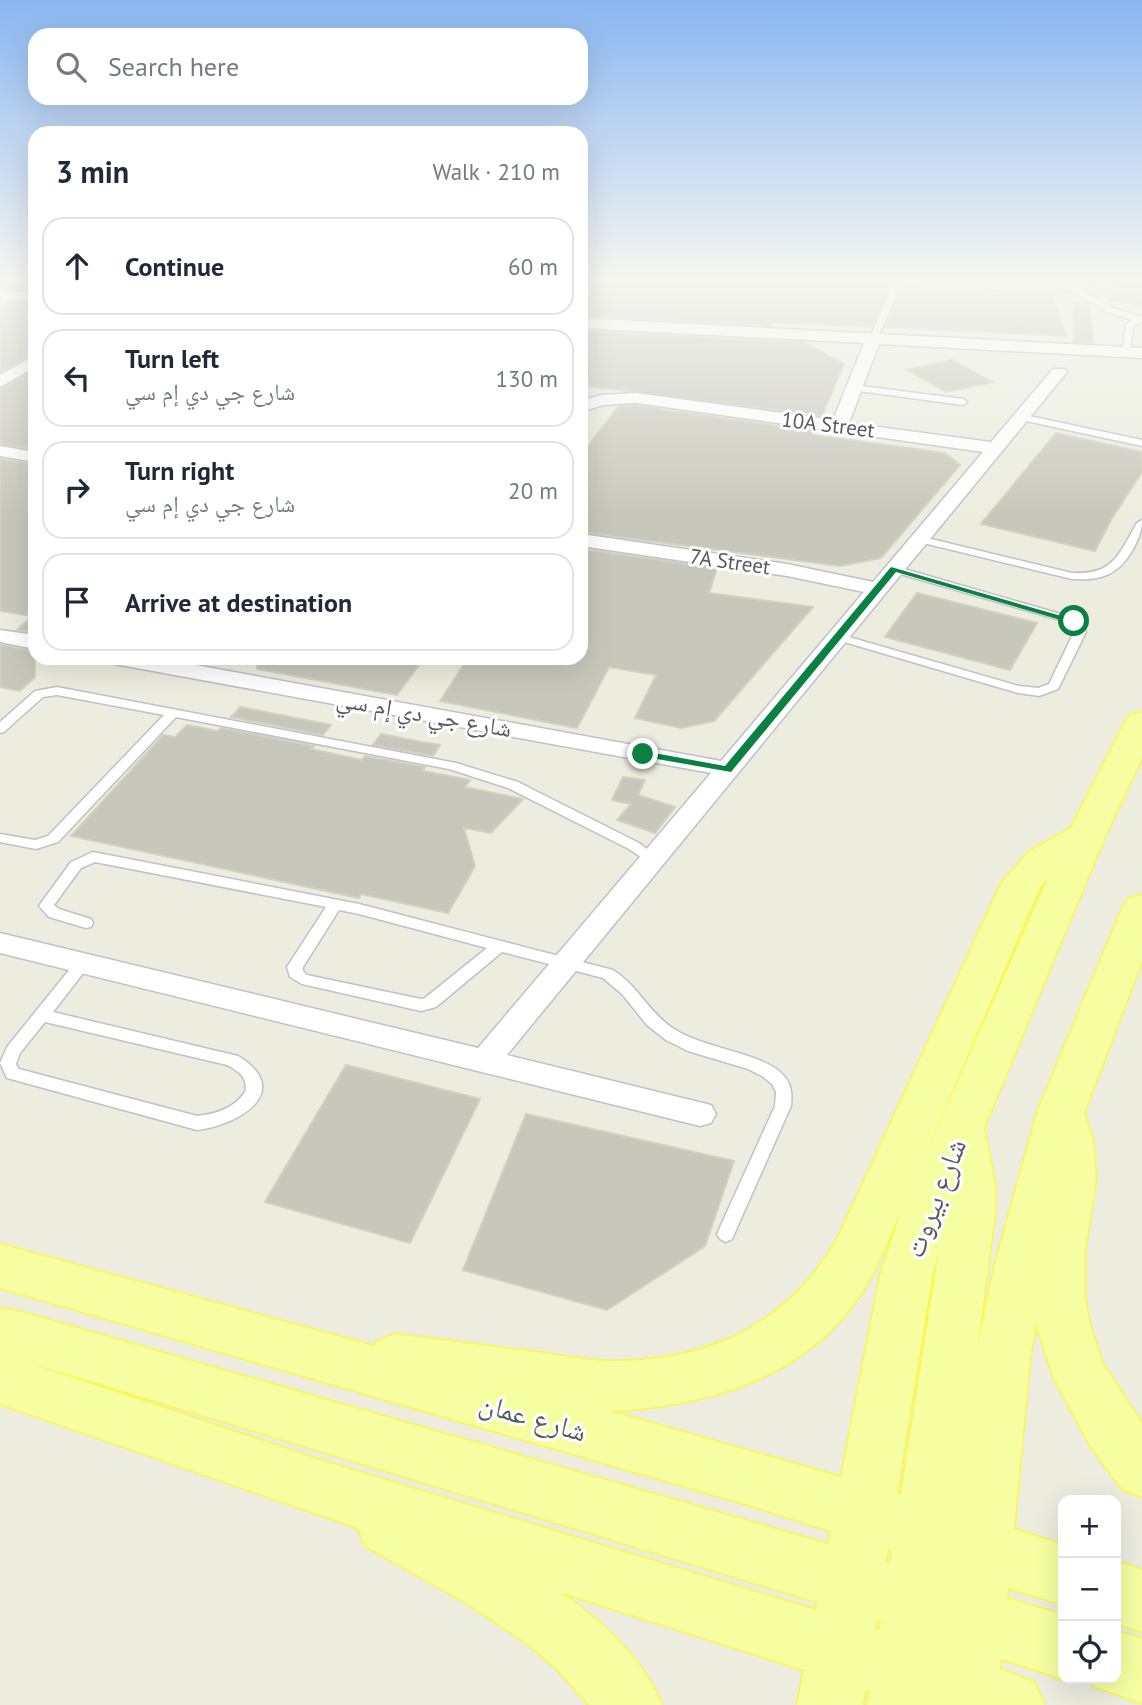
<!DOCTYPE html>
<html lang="en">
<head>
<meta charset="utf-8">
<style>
	:root { --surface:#fff; --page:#f2f2f3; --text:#1f2937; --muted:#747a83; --line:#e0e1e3 }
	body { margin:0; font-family:"PT Sans","Noto Naskh Arabic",sans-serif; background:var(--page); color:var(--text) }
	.controls { position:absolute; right:21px; bottom:21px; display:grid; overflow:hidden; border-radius:14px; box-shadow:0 7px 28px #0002 }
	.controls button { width:63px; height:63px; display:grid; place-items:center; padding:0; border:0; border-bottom:2px solid var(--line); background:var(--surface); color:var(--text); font:35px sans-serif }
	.stop { position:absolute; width:21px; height:21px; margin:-16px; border:5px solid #0b8043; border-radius:50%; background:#fff }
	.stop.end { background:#0b8043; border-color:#fff; box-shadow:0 2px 7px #0008 }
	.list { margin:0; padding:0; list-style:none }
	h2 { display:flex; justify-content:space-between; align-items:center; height:91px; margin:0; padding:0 28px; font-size:30px }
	h2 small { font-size:23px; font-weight:400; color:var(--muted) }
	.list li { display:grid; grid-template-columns:46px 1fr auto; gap:21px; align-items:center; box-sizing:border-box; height:98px; margin:0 14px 14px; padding:0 14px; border:2px solid var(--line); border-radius:21px }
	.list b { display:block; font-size:26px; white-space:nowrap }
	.list p { margin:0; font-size:23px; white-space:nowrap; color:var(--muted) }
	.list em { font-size:23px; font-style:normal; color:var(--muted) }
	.icon { flex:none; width:38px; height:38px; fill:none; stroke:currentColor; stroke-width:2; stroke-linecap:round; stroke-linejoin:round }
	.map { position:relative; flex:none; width:1142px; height:1705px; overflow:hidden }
	.search { position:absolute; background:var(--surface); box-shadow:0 7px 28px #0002; left:28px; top:28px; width:560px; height:77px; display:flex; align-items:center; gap:18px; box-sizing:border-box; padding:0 24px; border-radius:21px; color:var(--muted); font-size:26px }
	.panel { position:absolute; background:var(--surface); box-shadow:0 7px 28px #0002; left:28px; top:126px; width:560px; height:539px; border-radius:21px }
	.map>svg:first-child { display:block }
</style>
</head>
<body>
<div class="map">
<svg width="1142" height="1705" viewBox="0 0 1142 1705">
	<rect width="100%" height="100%" fill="#eceddf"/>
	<path fill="#c7c7bc" stroke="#d2d1bd" stroke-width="2" d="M0 278H35V290L0 288Z
		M581 278H635L889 288 872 327 765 322 772 326 581 315Z
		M1125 278H1142V306L1108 300Z
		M903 289 1052 295 1066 336 885 327Z
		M11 302 35 304V353L0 372V309Z
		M1087 302 1089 304 1093 343 1074 342 1073 303Z
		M581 331 803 342 844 364 822 416 581 385Z
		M952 360 992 382 946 392 907 370Z
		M35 370V449L0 444V389Z
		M636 406 815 431 813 435 945 453 960 465 881 558 840 566 581 532V455L618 407Z
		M1056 433 1142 452V472L1112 518 1095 551 981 524Z
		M0 459 35 464V632L17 630 32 616 0 611Z
		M581 549 717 568 709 593 813 607 714 721 681 728 635 718 656 675 609 667 577 728 440 701 468 658H581Z
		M917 593 1037 623 1010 670 885 637Z
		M0 645 35 651V677L20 691 0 687Z
		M258 658H424L397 695 257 669Z
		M240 707 331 725 323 735 231 717Z
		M187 725 218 731 221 728 314 746 311 749 362 760 365 756 425 767 423 771 470 780 465 787 523 799 491 833 464 828 475 866 448 913 361 894 359 898 71 836 163 735 175 737Z
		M381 734 422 742 440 745 433 756 373 745Z
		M623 777 645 780 638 795 675 807 655 833 617 820 631 804 612 800Z
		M346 1065 480 1099 410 1243 265 1202Z
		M526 1114 734 1161 705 1246 607 1310 463 1270Z"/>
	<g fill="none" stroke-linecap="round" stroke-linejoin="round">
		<g stroke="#bfc0c8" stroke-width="3">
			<path id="lane" d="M899 280 903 282 878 337 871 339 870 337 895 282Z
				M1075 286 1113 308 1142 317V322L1134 325 1129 354 1122 352 1126 324 1133 320 1107 312 1072 290 1071 288Z
				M10 294 17 296 0 306V301Z
				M854 385 963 399 967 402 963 405 851 390V386Z
				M1020 414 1142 440V446L1017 419V415Z
				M1142 520C1142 532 1138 540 1132 551 1118 575 1100 581 1072 579L915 541 914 539 919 536 1072 573C1114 575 1118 555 1137 523Z
				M894 566 1078 619 1086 632 1058 689 1039 696 1018 693 834 639V635H842L1019 686 1038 688 1049 684 1074 632 1070 623 890 571 889 569Z
				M57 687 456 763 518 782 639 843 660 859 658 862H648L629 849 508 788 449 769 176 717 58 842 36 849 0 842V834L35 840 48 836 164 715 57 695 43 697 4 732 0 733V722L35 691Z
				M93 852 359 904 613 970C637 985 648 1011 671 1027 701 1049 764 1052 784 1076 792 1085 792 1095 791 1106L732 1239 726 1242 720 1239 717 1234 775 1106 776 1092 772 1084 762 1076 748 1069 688 1051 666 1040 647 1025 622 994 603 978 502 952 436 1007 421 1011 302 984 290 977 287 967 326 907 95 862 81 868 54 905 59 909 91 919 93 923 91 927 86 928 49 917 39 906 41 903 71 862ZM339 910 359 914 487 948 425 998 421 999 307 975 303 971V967Z
				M83 958 88 959 91 963 53 1012 238 1056C295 1091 239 1125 197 1130L7 1078 0 1063 7 1047 78 959ZM45 1022 227 1065C239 1072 246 1075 246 1090 236 1108 216 1114 197 1116L19 1069 16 1064 20 1053Z"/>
		</g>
		<g stroke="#bfc0c8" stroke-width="3">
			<path id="street" d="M801 278H904L1063 285C1076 282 1084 278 1097 278L1085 289 1063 293 808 282Z
				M0 291 35 293V301L0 299Z
				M581 318 1142 348V358L879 344 849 423 991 442 1053 369H1065L1067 372 507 1055 711 1105 716 1114 711 1123 700 1126 0 953V933L478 1048 711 773 120 665 112 663 109 658H157L721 761 864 592 787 576 581 546V534L787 564 873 582 983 452 636 403 603 405 581 412V401L601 395 636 393 833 420 864 343 581 328Z
				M35 355V367L0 387V375Z
				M0 446 35 452V462L0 456Z
				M0 630 35 635V649L0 642Z"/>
		</g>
		<g stroke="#faf84b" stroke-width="3">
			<path id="primary" d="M1142 712V758L1105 836 984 1128 995 1184V1213L977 1350 995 1264 1038 1110 1122 909 1128 899 1142 895V961L1084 1113 1093 1141 1096 1179 1085 1250V1299L1090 1326 1102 1362 1142 1424V1497L1122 1489 1089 1444 1054 1378 1036 1324 1030 1358 1014 1529 1063 1545V1605L1008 1588 1007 1598 1063 1615V1679L1001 1659 1000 1669 1034 1682 1044 1705H867L870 1691 865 1690 863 1705H797L804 1670 560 1592C602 1621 642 1657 662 1705H589L557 1669 528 1644 465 1602 365 1546 358 1528 0 1404V1309L18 1311 828 1544 831 1531 752 1506 0 1288V1244L374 1346 376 1342 395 1334C439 1340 483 1345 528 1351 554 1354 581 1360 607 1361 707 1362 783 1328 836 1242L1001 884 1028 852 1071 828 1125 722 1130 715ZM1048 878 918 1171 1039 889ZM902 1208 880 1276 841 1477 610 1411C699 1407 793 1382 850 1309 874 1279 887 1242 902 1208ZM939 1250 901 1495 897 1494 932 1276ZM14 1358 817 1602 816 1610 320 1460ZM888 1549 892 1551 890 1563 886 1562ZM876 1620 881 1622 879 1631 875 1629Z
				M1116 1561 1142 1570V1632L1116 1623Z
				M1116 1631 1142 1639V1703L1093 1686 1091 1679H1116Z"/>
		</g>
		<use href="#lane" fill="#fff" fill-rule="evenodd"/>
		<use href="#street" fill="#fff" fill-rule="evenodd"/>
		<use href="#primary" fill="#f5ffa2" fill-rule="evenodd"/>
	</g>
	<linearGradient id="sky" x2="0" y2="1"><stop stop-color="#8ab6f1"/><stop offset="0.54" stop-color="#f6f7f1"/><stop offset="1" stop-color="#f6f7f1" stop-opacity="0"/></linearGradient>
	<rect width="1142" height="517" fill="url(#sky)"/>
	<path fill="#0b8043" d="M891 567 1079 621 1071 623 896 572 731 772 640 756V752L643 751 725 766Z"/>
	<g text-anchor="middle" stroke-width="6" stroke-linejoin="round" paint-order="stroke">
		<g font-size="21" fill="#585a62" stroke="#fff">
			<text transform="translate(828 425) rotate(7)" y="7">10A Street</text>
			<text transform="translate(730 562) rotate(8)" y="7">7A Street</text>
		</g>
		<g font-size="24" fill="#585a62" stroke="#fff">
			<text transform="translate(424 714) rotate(10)" y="8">شارع جي دي إم سي</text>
		</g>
		<g font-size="28" fill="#585a62" stroke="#fff">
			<text transform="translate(935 1198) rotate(-69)" y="10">شارع بيروت</text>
			<text transform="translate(533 1417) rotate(16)" y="10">شارع عمان</text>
		</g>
	</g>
</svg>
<div class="controls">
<button>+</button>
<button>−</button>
<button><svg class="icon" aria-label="locate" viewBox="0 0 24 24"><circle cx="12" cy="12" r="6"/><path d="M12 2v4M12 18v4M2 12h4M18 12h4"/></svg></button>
</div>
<div class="stop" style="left:1074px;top:621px"></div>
<div class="stop end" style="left:643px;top:754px"></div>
<div class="search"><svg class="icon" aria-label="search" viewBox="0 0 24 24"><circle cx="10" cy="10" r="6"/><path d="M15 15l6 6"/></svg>Search here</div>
<section class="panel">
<h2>3 min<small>Walk · 210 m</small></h2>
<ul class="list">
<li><svg class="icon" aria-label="ahead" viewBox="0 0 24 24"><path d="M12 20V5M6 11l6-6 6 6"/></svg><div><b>Continue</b></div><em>60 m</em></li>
<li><svg class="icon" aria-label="left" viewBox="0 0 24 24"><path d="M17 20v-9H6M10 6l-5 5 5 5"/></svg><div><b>Turn left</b><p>شارع جي دي إم سي</p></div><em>130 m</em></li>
<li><svg class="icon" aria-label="right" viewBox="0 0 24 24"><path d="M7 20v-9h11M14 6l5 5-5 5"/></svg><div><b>Turn right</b><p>شارع جي دي إم سي</p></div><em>20 m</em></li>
<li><svg class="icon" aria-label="arrive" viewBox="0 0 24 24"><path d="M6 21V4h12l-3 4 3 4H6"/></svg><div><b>Arrive at destination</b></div></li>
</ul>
</section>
</div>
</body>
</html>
